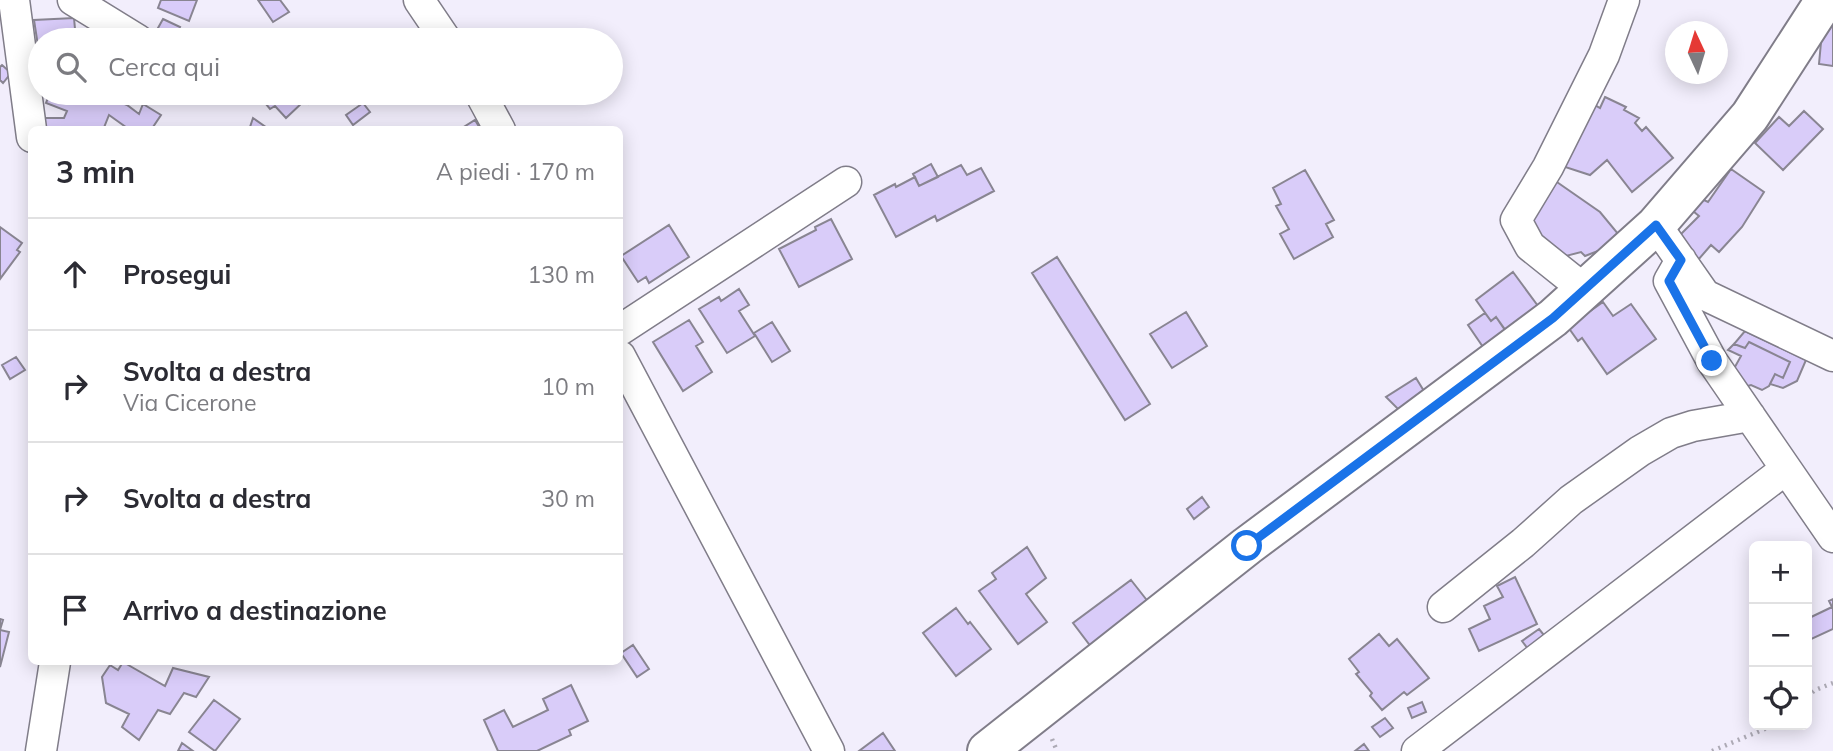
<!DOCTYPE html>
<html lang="it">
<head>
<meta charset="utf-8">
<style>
	:root { --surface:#fff; --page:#f7f7f7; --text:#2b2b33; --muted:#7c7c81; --line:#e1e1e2 }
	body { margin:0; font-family:Mulish,sans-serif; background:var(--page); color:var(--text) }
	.controls { position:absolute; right:21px; bottom:21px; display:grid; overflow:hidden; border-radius:10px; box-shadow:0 4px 18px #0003 }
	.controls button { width:63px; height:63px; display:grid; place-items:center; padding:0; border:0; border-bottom:2px solid var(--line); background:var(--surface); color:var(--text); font:35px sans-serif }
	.compass { position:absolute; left:1665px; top:21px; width:63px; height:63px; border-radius:50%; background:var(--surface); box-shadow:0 4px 18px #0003; rotate:356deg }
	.stop { position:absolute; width:21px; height:21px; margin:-16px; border:5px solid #1a73e8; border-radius:50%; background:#fff }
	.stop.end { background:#1a73e8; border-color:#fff; box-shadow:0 2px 7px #0008 }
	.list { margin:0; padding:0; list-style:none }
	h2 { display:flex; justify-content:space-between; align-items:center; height:91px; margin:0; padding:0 28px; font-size:30px }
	h2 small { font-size:23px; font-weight:400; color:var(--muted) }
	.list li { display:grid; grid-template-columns:46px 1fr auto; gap:21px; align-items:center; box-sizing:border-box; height:112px; padding:0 28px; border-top:2px solid var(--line) }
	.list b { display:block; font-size:26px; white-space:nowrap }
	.list p { margin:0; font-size:23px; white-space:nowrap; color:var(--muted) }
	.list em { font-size:23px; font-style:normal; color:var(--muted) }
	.icon { flex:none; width:38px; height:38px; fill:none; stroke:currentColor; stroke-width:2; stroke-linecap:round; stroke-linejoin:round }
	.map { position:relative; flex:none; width:1833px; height:751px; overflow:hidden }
	.search { position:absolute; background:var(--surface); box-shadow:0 4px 18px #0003; left:28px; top:28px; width:595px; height:77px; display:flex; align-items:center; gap:18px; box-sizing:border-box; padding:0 24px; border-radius:38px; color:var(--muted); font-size:26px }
	.panel { position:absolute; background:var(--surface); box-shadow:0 4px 18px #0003; left:28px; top:126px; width:595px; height:539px; border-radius:10px }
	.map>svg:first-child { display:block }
</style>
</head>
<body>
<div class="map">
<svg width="1833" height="751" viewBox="0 0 1833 751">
	<rect width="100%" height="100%" fill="#f2eefc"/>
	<path fill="#d9ccf9" stroke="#898592" stroke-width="2" d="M161 0H197L189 21 158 8Z
		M258 0H280L289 12 273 22Z
		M74 18 76 40H40V59L34 20Z
		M163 19 180 27 173 40H158L153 37Z
		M1823 21H1833V66L1819 64Z
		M2 65 11 73 3 83 0 80V67Z
		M50 93H98L127 105 139 114 143 104 161 115 151 130H130L109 115 103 130H46L44 118H64L67 111 46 103Z
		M257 93H320L308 104 304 101 286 118 275 106 270 109Z
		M518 93H540L525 103Z
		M1605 97 1626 107 1624 110 1639 118 1635 123 1642 131 1646 127 1673 158 1632 192 1607 160 1590 175 1562 166 1593 104 1600 108Z
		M363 103 370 112 353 125 346 115Z
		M1804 111 1823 129 1783 170 1755 143 1779 117 1789 126Z
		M253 118 270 130H249Z
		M475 120 481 130H459Z
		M931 164 938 177 919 186 913 174Z
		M961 165 967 175 981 168 994 191 937 221 935 216 896 237 874 195 895 184 896 187 915 177 919 186Z
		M1731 169 1764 192 1742 227 1719 252 1711 245 1698 260 1677 238 1699 216 1693 211 1702 199 1708 202Z
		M1305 170 1334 220 1326 224 1333 237 1294 259 1280 234 1289 229 1276 206 1281 204 1273 188Z
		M1554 180 1600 212 1624 241 1585 256 1581 252 1562 257 1522 227Z
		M831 219 852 259 799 287 779 249 816 230 815 227Z
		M669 225 689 257 649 283 646 277 638 282 621 256Z
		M0 227 22 243 17 250 20 252 0 279Z
		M1057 257 1150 404 1125 420 1032 273Z
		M1513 272 1538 306 1505 330 1496 317 1491 321 1476 300Z
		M739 289 749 305 739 311 755 336 727 353 699 309 719 297 721 301Z
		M1603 302 1613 316 1631 304 1656 339 1607 374 1582 338 1578 341 1568 327Z
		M1186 312 1207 346 1172 368 1150 334Z
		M1485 313 1491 321 1496 317 1509 335 1483 347 1468 325Z
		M689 320 703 342 696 346 712 372 683 391 653 342Z
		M772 322 790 351 772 362 754 333Z
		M1745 331 1806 360 1797 381 1783 388 1770 384 1775 374 1783 378 1790 362 1749 342 1745 348 1734 344Z
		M1749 342 1790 362 1783 378 1775 374 1769 386 1762 390 1751 385 1744 387 1731 374 1741 356 1728 350 1734 344 1745 348Z
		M16 357 25 370 10 379 2 365Z
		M1416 378 1427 396 1402 413 1386 397Z
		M1202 497 1209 507 1194 519 1187 509Z
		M1027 547 1046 578 1026 594 1047 622 1018 644 979 591 996 579 992 573Z
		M1515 577 1537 624 1479 651 1469 629 1490 619 1484 606 1503 597 1497 586Z
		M1131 580 1153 608 1095 652 1073 623Z
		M1833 599V629L1807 641V619L1832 607 1829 601Z
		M956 608 968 624 970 622 991 649 956 676 923 633Z
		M0 619 3 620 0 630 9 632 0 667Z
		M1539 629 1548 640 1531 653 1522 641Z
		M1379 634 1389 646 1397 639 1429 678 1407 695 1404 692 1382 710 1370 696 1372 693 1356 674 1359 672 1349 659Z
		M633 645 649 669 637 677 621 653Z
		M123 662 165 686 173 668 209 677 196 697 184 693 170 714 158 710 139 740 122 727 129 714 106 703 102 677 110 665 118 670Z
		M571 685 588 721 569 730 571 735 537 751H498L484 720 504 710 513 727 548 710 543 699Z
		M214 700 240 719 215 751 189 732Z
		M1422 702 1426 712 1412 718 1408 708Z
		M1385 718 1393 728 1380 737 1372 727Z
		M883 733 895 751H859Z
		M182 743 193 751H178Z
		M1364 744 1369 751H1355Z"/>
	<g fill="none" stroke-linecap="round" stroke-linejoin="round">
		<g stroke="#807d89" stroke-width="33">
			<path id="street" d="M14 0 32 137
				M73 0 138 40
				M419 0 446 40
				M480 93 500 130
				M1656 225 1705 295 1833 356
				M1681 260 1669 281 1712 361 1833 537
				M1585 290 1530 246 1516 220 1548 167 1604 55 1624 0
				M620 330 846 182
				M620 356 829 751
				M1443 607 1523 543 1571 500 1640 451 1671 433 1693 426 1750 416
				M41 751 55 662
				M1417 751 1786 469"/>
		</g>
		<g stroke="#807d89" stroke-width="42">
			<path id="secondary" d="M987 751 1247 546 1553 318 1656 225 1750 116 1825 0"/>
		</g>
		<path stroke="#adaab5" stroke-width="4.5" stroke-dasharray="2 5" stroke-linecap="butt" d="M1807 697 1815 690 1833 683
			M1052 739 1057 751
			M1712 751 1774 725"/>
		<use href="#street" stroke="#fff" stroke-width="30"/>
		<use href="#secondary" stroke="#fff" stroke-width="38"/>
	</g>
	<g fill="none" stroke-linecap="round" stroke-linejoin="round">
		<path stroke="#1a73e8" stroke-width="9" d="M1247 546 1553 318 1656 225 1681 260 1669 281 1712 361"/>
	</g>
</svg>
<div class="controls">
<button>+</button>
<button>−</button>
<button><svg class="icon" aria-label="locate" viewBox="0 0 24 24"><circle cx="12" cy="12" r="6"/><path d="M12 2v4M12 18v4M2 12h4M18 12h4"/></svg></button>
</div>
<svg class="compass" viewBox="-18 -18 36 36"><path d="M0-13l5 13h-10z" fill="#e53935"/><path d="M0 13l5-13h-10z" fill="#7c7c81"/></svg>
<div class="stop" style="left:1247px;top:546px"></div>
<div class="stop end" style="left:1712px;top:361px"></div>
<div class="search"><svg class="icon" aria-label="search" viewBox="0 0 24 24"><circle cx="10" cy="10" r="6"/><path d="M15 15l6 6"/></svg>Cerca qui</div>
<section class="panel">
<h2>3 min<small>A piedi · 170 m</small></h2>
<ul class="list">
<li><svg class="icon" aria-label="ahead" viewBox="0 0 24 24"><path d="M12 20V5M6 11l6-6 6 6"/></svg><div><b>Prosegui</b></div><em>130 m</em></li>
<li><svg class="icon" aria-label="right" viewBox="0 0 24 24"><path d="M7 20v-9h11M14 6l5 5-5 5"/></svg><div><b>Svolta a destra</b><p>Via Cicerone</p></div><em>10 m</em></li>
<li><svg class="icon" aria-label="right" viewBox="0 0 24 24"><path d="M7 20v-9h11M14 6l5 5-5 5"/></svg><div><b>Svolta a destra</b></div><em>30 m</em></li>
<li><svg class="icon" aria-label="arrive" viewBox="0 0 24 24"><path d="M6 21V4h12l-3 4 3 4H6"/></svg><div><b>Arrivo a destinazione</b></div></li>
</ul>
</section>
</div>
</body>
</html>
